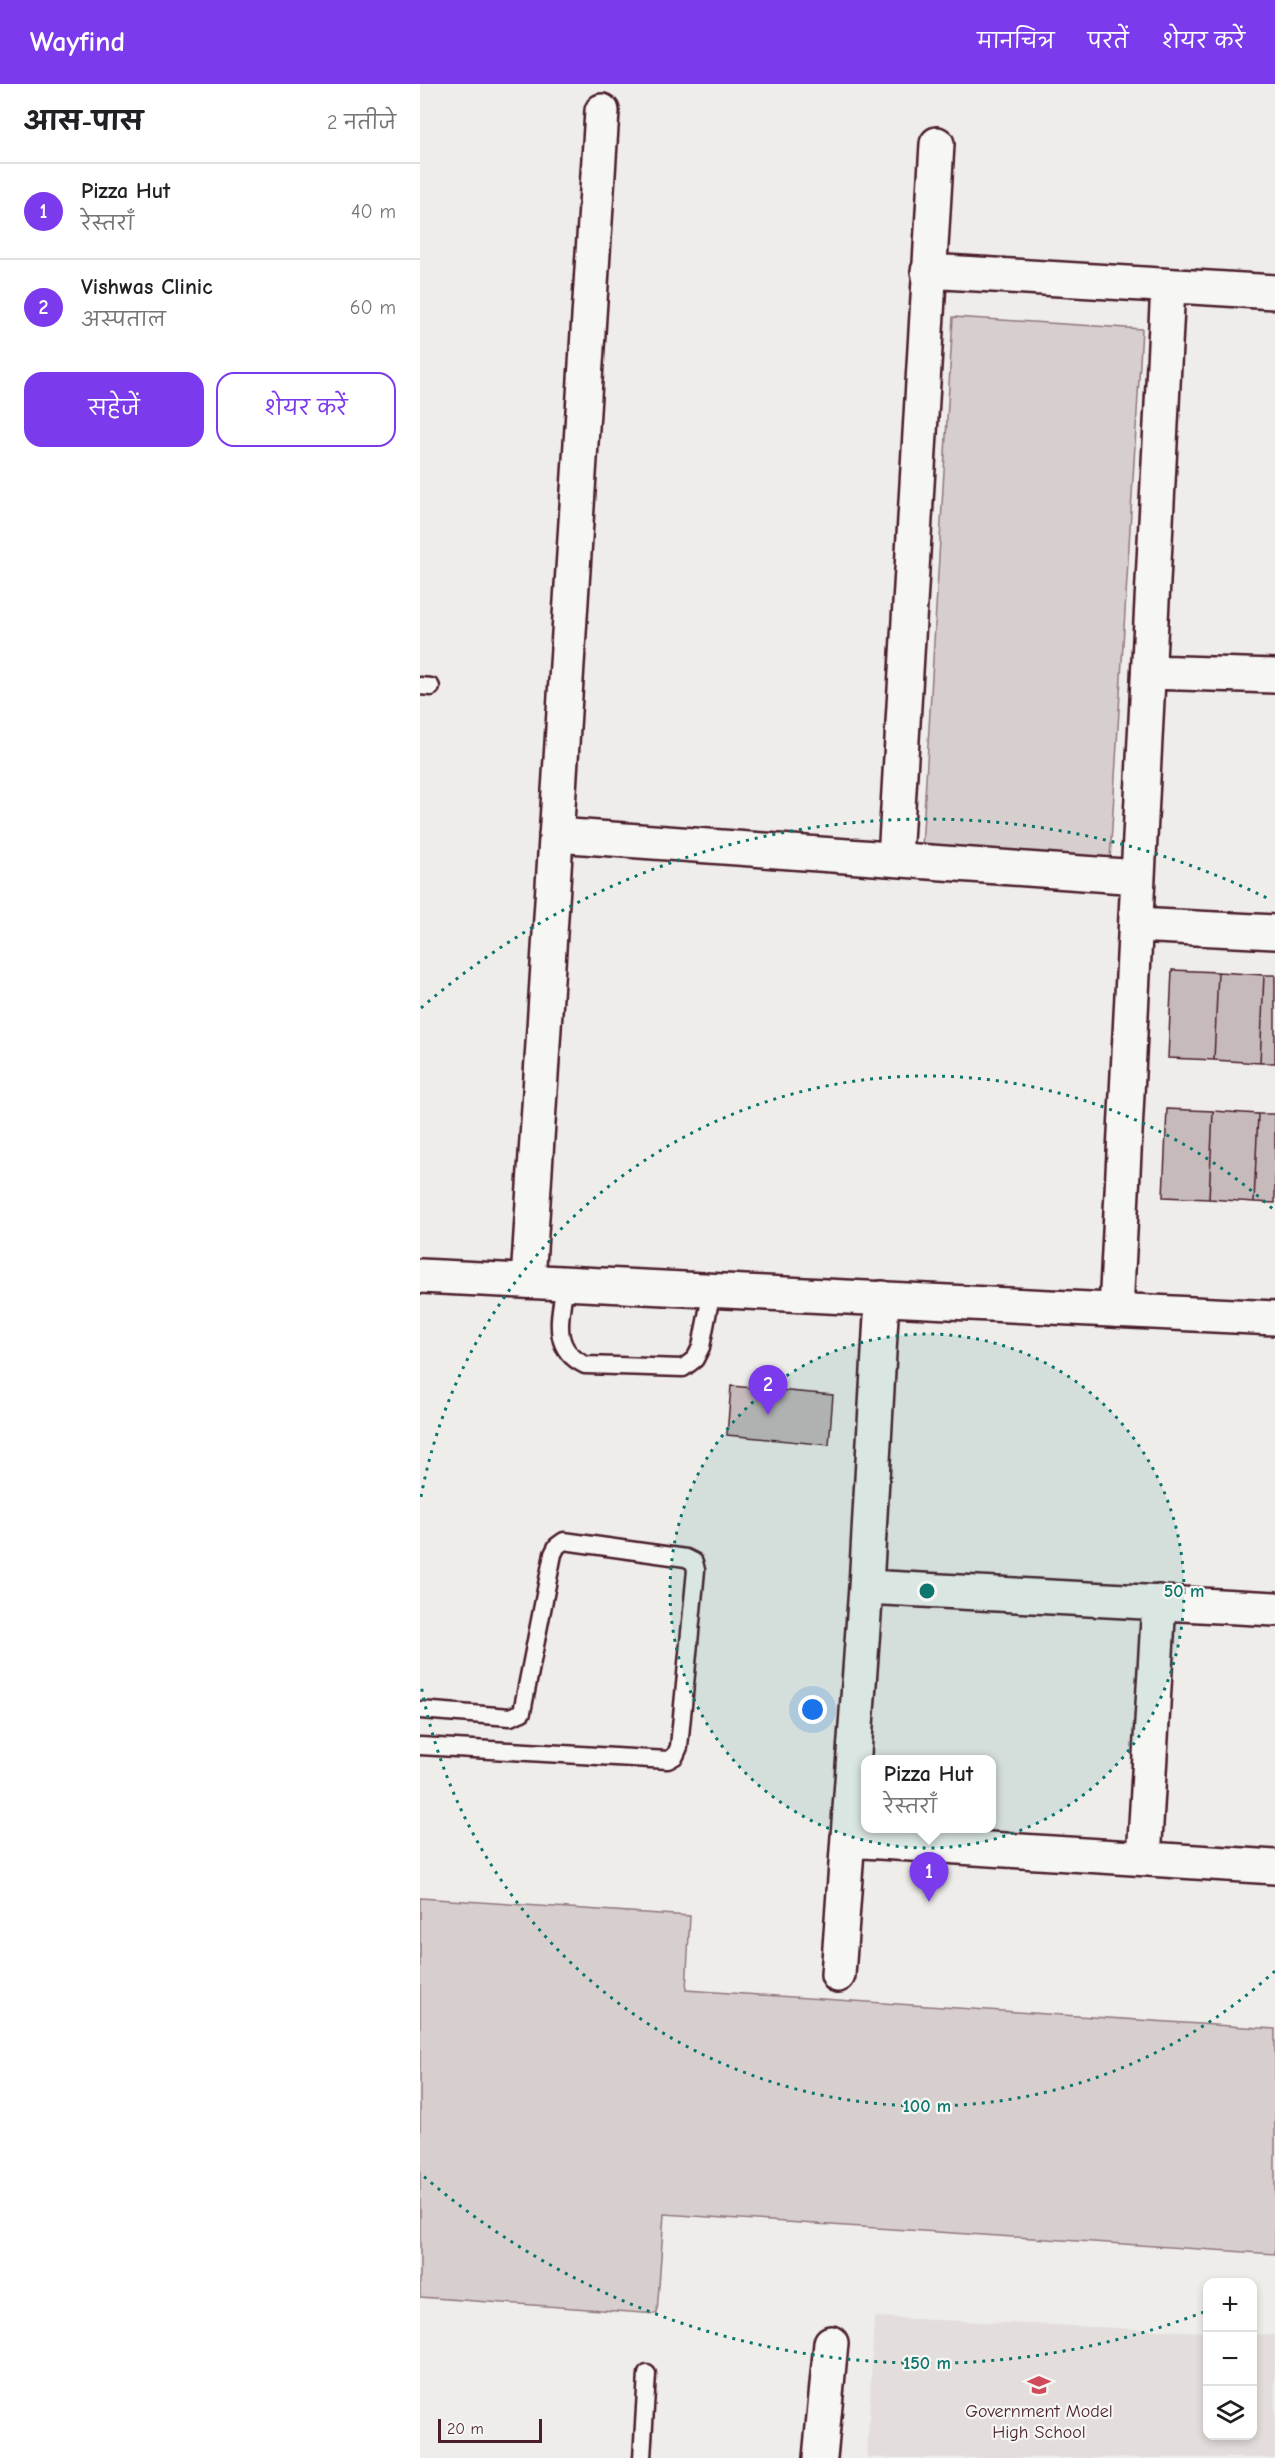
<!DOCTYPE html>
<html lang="hi">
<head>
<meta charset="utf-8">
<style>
	:root { --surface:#fff; --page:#f2f2f2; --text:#202124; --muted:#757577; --line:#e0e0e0; --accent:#7c3aed }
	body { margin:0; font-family:"Comic Neue","Playpen Sans Deva",sans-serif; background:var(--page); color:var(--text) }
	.controls { position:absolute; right:18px; bottom:18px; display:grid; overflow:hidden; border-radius:12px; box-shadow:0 3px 9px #0003 }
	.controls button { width:54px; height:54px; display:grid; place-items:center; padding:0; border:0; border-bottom:2px solid var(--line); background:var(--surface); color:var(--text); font:30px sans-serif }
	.scale { position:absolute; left:18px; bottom:15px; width:104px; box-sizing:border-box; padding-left:6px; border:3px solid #4a1f2b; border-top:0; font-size:16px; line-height:21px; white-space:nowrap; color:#4a1f2b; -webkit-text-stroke:4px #f6f6f2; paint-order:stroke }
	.you { position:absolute; left:393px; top:1626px; width:21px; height:21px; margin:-15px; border:4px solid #fff; border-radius:50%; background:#1a73e8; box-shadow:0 0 0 9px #1a73e833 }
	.badge { display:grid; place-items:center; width:39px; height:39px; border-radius:50%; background:var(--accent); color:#fff; font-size:20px; font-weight:700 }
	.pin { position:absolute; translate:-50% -50px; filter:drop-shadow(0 2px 3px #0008) }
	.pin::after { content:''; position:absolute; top:32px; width:21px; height:18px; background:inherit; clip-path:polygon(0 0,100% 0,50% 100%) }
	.popup { position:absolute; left:441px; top:1671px; width:135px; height:78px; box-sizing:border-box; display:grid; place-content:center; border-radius:12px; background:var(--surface); filter:drop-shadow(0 2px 4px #0005); font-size:20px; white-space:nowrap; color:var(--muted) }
	.popup b { font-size:22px; color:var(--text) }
	.popup::after { content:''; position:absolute; left:50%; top:100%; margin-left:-12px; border:12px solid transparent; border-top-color:var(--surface) }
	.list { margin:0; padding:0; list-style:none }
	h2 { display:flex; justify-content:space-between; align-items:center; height:78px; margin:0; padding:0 24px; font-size:26px }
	h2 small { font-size:20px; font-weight:400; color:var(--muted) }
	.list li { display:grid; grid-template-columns:39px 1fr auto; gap:18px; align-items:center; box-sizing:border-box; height:96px; padding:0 24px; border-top:2px solid var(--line) }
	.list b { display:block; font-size:22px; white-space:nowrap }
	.list p { margin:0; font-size:20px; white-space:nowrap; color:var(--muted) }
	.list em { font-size:20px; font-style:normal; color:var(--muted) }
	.actions { display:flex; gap:12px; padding:18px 24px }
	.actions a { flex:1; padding:14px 0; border:2px solid var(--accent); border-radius:18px; text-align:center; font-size:21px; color:var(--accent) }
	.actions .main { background:var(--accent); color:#fff }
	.icon { flex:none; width:33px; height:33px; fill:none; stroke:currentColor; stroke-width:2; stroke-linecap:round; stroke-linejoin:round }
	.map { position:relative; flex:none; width:855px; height:2374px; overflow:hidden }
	header { display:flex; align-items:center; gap:36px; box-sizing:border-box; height:84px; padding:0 30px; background:var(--accent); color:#fff }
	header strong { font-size:28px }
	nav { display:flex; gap:33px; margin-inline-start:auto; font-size:21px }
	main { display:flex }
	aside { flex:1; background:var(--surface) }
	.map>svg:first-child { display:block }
</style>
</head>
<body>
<header>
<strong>Wayfind</strong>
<nav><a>मानचित्र</a><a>परतें</a><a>शेयर करें</a></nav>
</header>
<main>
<aside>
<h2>आस-पास<small>2 नतीजे</small></h2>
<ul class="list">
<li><span class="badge">1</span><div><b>Pizza Hut</b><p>रेस्तराँ</p></div><em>40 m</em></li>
<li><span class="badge">2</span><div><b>Vishwas Clinic</b><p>अस्पताल</p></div><em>60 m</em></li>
</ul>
<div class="actions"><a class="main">सहेजें</a><a>शेयर करें</a></div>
</aside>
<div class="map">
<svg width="855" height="2374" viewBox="0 0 855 2374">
	<rect width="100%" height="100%" fill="#efedea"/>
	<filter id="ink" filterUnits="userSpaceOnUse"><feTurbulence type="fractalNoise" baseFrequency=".0167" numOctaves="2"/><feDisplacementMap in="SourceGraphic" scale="12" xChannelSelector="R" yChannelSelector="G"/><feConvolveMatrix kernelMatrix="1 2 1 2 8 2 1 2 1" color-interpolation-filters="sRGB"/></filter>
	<g filter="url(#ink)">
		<path fill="#e3dedc" d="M454 2233 787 2248 788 2352H832L833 2250 855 2251V2374H447Z"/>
		<path fill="#d7cfce" stroke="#90777c" stroke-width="1.5" d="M533 233 722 245 690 776 502 764Z
			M0 1814 270 1832 266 1906 855 1945V2170L244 2130 237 2230 0 2213Z"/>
		<path fill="#c6babb" stroke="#4a1f2b" stroke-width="1.5" d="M752 886 798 888 794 976 748 974Z
			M798 888 844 891 840 979 794 976Z
			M844 891H855V979H840Z
			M747 1025 793 1027 789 1115 743 1113Z
			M793 1027 838 1030 834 1118 789 1115Z
			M838 1030H855V1119L834 1118Z
			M311 1302 413 1311 409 1361 307 1351Z"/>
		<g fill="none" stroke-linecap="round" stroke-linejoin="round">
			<g stroke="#4a1f2b" stroke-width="21">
				<path id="lane" d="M0 602 11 603
					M145 1199C141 1231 129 1264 165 1281L263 1284 275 1275 281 1263 292 1206
					M0 1626 90 1633 102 1628 133 1470 137 1462 144 1457 266 1474 274 1478 276 1486 259 1663 255 1672 248 1676 0 1662
					M222 2374 227 2290"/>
			</g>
			<g stroke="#4a1f2b" stroke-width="38">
				<path id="street" d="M508 187 855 208
					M729 588 855 592
					M136 751 718 793
					M475 775 517 60
					M716 841 855 848
					M108 1197 182 27
					M696 1226 748 202
					M446 1503 855 1525
					M428 1756 855 1783
					M724 1774 739 1518
					M418 1891 446 1503 462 1214
					M400 2374 411 2259"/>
			</g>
			<g stroke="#4a1f2b" stroke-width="38">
				<path id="secondary" d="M0 1192 855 1234"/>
			</g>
			<use href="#lane" stroke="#f6f6f2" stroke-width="16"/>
			<use href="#street" stroke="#f6f6f2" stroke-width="33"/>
			<use href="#secondary" stroke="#f6f6f2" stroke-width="33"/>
		</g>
	</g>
	<circle cx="507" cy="1507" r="257" fill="#0f766e" fill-opacity=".12"/>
	<g fill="none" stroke="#0f766e" stroke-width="3" stroke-dasharray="3 6">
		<circle cx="507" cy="1507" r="257"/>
		<path d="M855 1887A515 515 0 0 1 1 1601M1 1413A515 515 0 0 1 855 1127"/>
		<path d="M784 2228A772 772 0 0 1 1 2090M1 924A772 772 0 0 1 851 816"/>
	</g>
	<defs>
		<g id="school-bare" transform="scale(1.8)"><path d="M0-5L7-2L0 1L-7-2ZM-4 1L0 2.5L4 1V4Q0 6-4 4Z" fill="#d1495b" stroke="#f6f6f2" stroke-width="2.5" paint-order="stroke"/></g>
	</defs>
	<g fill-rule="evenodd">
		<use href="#school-bare" x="619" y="2301"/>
	</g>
	<g text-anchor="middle" stroke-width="4.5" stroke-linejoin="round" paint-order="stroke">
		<g font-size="18" fill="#4a1f2b" stroke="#f6f6f2">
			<text x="619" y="2333">Government Model<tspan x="619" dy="21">High School</tspan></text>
		</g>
	</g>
	<circle cx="507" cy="1507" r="9" fill="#0f766e" stroke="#f6f6f2" stroke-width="3"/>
	<g font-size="18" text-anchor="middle" font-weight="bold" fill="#0f766e" stroke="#f6f6f2" stroke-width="4.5" stroke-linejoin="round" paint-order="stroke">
		<text x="764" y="1513">50 m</text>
		<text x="507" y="2028">100 m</text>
		<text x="507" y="2285">150 m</text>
	</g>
</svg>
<div class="controls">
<button>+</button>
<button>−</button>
<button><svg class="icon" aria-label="layers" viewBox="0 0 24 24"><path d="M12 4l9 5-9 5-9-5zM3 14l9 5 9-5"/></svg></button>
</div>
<div class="scale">20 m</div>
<div class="you"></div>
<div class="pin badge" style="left:509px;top:1818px">1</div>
<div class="popup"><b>Pizza Hut</b>रेस्तराँ</div>
<div class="pin badge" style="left:348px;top:1331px">2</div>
</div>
</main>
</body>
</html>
